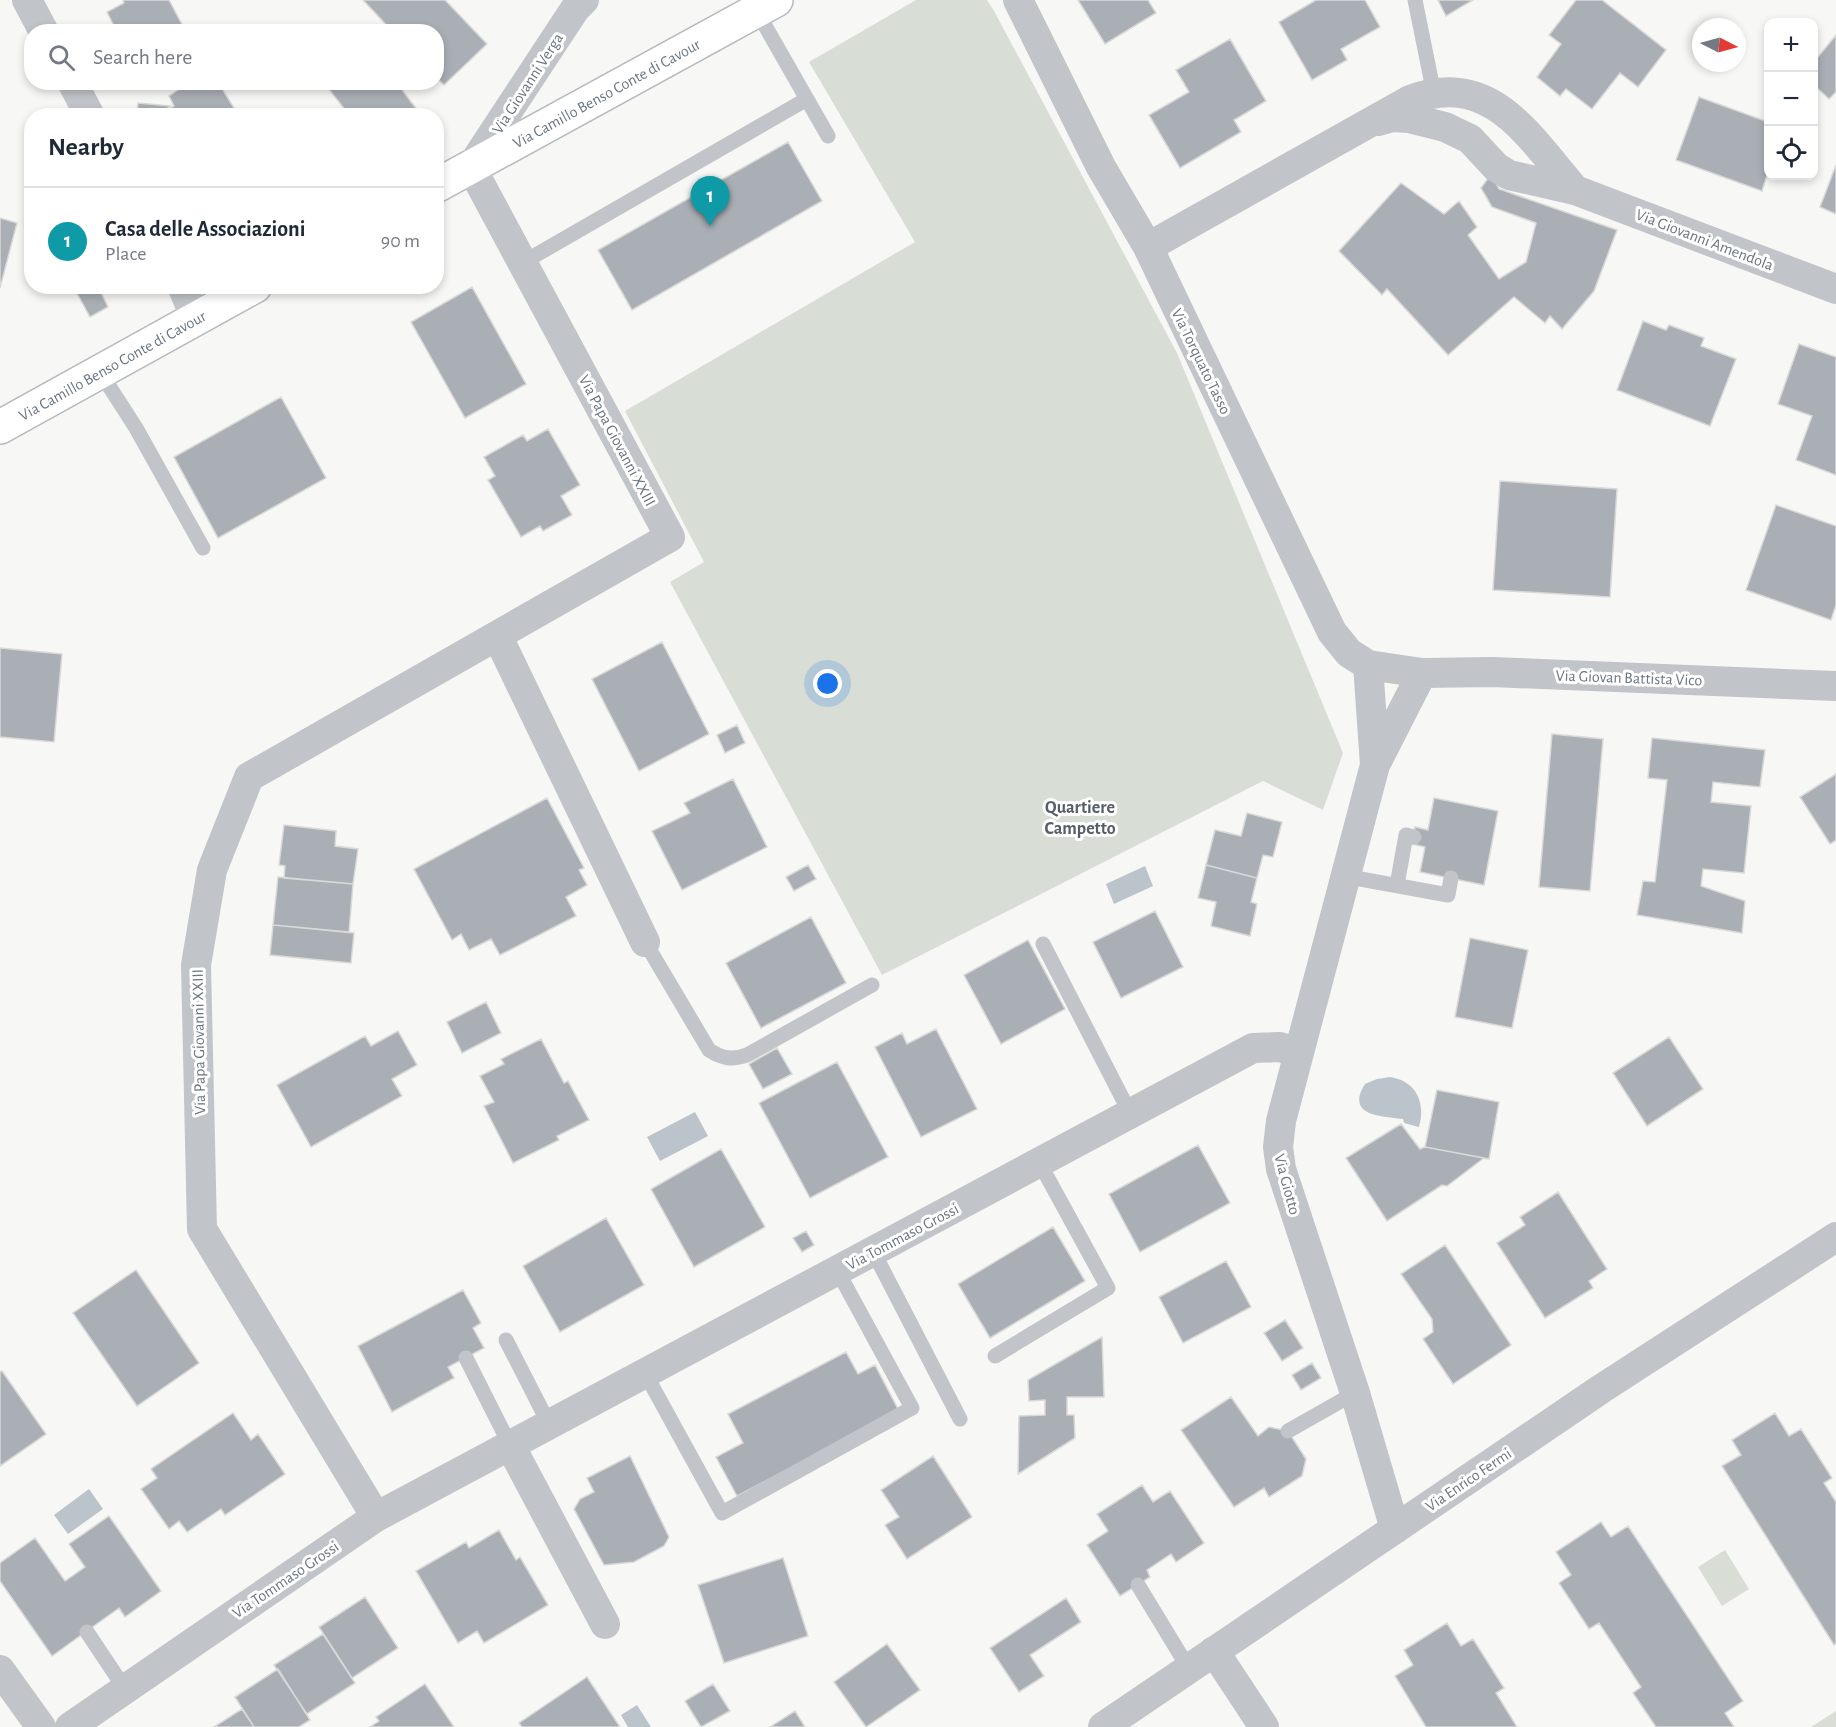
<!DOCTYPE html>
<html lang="en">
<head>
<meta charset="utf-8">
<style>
	:root { --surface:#fff; --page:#f2f2f3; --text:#1f2937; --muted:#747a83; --line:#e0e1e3; --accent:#1a73e8 }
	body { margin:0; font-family:"Alegreya Sans",sans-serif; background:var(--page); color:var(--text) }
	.controls { position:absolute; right:18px; top:18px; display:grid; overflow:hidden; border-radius:12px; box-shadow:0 3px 9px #0003 }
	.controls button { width:54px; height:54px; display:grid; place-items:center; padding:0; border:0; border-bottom:2px solid var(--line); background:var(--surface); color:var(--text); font:30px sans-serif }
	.compass { position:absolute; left:1692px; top:18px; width:54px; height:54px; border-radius:50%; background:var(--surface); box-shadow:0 3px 9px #0003; rotate:96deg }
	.you { position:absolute; left:828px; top:684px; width:21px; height:21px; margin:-15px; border:4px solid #fff; border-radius:50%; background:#1a73e8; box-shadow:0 0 0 9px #1a73e833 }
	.badge { display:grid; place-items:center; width:39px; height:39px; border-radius:50%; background:var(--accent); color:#fff; font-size:20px; font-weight:700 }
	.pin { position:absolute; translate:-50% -50px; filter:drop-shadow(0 2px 3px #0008) }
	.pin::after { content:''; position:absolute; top:32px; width:21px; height:18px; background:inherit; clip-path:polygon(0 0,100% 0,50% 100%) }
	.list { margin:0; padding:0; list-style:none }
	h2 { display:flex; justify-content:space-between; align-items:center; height:78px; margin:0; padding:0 24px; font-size:26px }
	h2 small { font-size:20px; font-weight:400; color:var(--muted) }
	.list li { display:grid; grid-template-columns:39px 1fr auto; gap:18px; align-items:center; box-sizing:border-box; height:108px; padding:0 24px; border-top:2px solid var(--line) }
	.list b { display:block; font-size:22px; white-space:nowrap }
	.list p { margin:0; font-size:20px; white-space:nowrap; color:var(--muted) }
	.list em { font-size:20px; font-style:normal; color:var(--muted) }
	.icon { flex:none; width:33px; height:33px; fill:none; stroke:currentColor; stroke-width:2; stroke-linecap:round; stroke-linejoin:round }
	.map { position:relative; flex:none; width:1836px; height:1727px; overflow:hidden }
	.search { position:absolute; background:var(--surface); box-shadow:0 3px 9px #0003; left:24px; top:24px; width:420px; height:66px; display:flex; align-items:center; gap:15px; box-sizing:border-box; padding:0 21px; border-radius:24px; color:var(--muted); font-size:22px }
	.panel { position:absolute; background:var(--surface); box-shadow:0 3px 9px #0003; left:24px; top:108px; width:420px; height:186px; border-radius:24px }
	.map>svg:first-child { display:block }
</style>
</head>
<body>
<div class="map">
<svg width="1836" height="1727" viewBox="0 0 1836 1727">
	<rect width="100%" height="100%" fill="#f7f7f5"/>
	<path fill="#d8ded6" d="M916 0H987L994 11 1177 353 1343 753 1323 810 1263 781 882 975 670 582 704 562 625 411 915 242 809 62Z
		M1725 1550 1749 1589 1722 1606 1698 1567Z
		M1836 1711V1727H1811Z"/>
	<path fill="#bbc4ca" d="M1145 866 1153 886 1114 904 1106 884Z
		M1390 1077C1416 1081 1426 1102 1419 1127L1404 1123 1403 1119C1381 1116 1345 1116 1365 1084L1377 1079Z
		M695 1112 708 1136 660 1161 647 1137Z
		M89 1489 103 1509 68 1534 54 1515Z
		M637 1705 651 1727H628L621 1715Z"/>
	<path fill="#a9afb5" stroke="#d9d9d7" stroke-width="1.5" d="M123 0H169L186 32H117L107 12 124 3Z
		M363 0H445L487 44 444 85 436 77V32H393Z
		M1078 0H1148L1156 13 1105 44Z
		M1316 0H1365L1380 27 1341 49 1347 60 1312 80 1279 22Z
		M1438 0H1473L1446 16Z
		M1576 0H1602L1666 50 1638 87 1620 73 1592 109 1566 89 1560 96 1537 77 1561 44 1549 35Z
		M1836 35V92L1829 99 1814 85V62Z
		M1230 39 1266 101 1234 120 1241 132 1180 168 1149 115 1189 92 1176 70Z
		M190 82H218L234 108 226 113 228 116H167L165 111 174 106 169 96Z
		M396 82 418 111 412 116H350L324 83Z
		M1699 97 1768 122V172L1762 191 1676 160Z
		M138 103 170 106 165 111 167 116H137Z
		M788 142 822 201 632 310 598 250Z
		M1836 165V214L1820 207Z
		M1491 174 1499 189 1617 230 1594 291 1562 329 1550 316 1545 323 1514 297 1448 355 1387 289 1382 295 1339 251 1401 183 1444 214 1459 201 1477 227 1468 235 1499 279 1526 262 1536 223 1492 207 1481 188Z
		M0 218 17 223 0 288Z
		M73 286H98L108 307 90 317Z
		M472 287 526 384 465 418 411 322Z
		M1643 321 1666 330 1669 325 1704 338 1701 346 1736 359 1710 426 1617 390Z
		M1799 344 1836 357V475L1796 460 1812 416 1778 404Z
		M281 397 326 478 218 538 174 457Z
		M548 429 580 485 561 496 572 515 543 531 540 526 521 537 488 480 495 476 484 457 523 435 527 441Z
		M1500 481 1617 489 1610 597 1493 590Z
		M1776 505 1836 526V605L1831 620 1746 590Z
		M662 642 709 734 639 771 592 679Z
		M0 648 62 654 54 742 0 737Z
		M737 725 745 743 725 753 717 735Z
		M1552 734 1603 739 1590 891 1539 887Z
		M1652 738 1765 750 1760 787 1713 782 1711 802 1751 806 1744 873 1703 869 1701 886 1745 901 1742 933 1637 915 1643 881 1655 882 1667 780 1648 778Z
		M1836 774V840L1830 844 1800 797Z
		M733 779 767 847 682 890 652 831 690 813 684 803Z
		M547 798 584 868 579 870 587 885 566 897 576 916 500 955 491 939 469 950 461 934 452 940 414 869Z
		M1434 798 1498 811 1484 885 1420 872 1425 847 1412 844 1415 827 1428 830Z
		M1247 813 1282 822 1273 857 1263 855 1257 878 1206 865 1215 830 1241 836Z
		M284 825 336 831 335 846 358 849 353 884 284 878 285 866 279 865Z
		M808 865 816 879 794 891 786 877Z
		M1206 865 1257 878 1251 902 1257 904 1250 936 1211 926 1216 902 1198 898Z
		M278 877 353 884 349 932 273 925Z
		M1155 911 1183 967 1121 998 1093 942Z
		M811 917 846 983 761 1028 726 963Z
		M273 925 354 933 351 963 270 955Z
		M1470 938 1528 950 1512 1028 1455 1017Z
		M1028 940 1065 1009 1001 1044 964 975Z
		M486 1002 501 1033 462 1053 447 1022Z
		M936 1029 977 1109 921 1137 875 1047 902 1033 907 1044Z
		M398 1031 417 1065 392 1079 402 1096 311 1147 277 1085 365 1036 371 1046Z
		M1669 1037 1703 1089 1647 1126 1613 1073Z
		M541 1039 564 1083 568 1081 589 1120 557 1136 559 1140 513 1163 484 1106 494 1102 480 1076 504 1064 501 1059Z
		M777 1048 792 1074 763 1089 749 1064Z
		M837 1062 888 1157 810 1198 759 1103Z
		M1437 1090 1499 1102 1489 1159 1425 1147Z
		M1401 1124 1420 1149 1425 1147 1484 1158 1447 1186 1442 1185 1387 1221 1346 1158Z
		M1198 1145 1230 1203 1140 1252 1109 1194Z
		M721 1149 765 1227 694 1267 651 1189Z
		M1558 1192 1607 1269 1589 1281 1593 1288 1545 1318 1497 1243 1525 1225 1520 1217Z
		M606 1218 644 1285 560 1332 523 1266Z
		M1053 1227 1085 1281 990 1338 958 1284Z
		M806 1231 814 1245 802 1252 793 1238Z
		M1445 1245 1511 1345 1453 1384 1423 1339 1433 1332 1432 1319 1401 1274Z
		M1226 1261 1251 1307 1183 1343 1159 1297Z
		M136 1270 199 1363 137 1406 73 1313Z
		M463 1290 481 1323 473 1328 484 1348 448 1367 454 1378 392 1412 358 1346Z
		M1285 1320 1303 1348 1282 1361 1264 1333Z
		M1102 1337 1104 1397H1067V1415H1074L1075 1438 1018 1474 1019 1416 1045 1415V1400L1029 1401 1028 1380Z
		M846 1352 858 1374 875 1365 899 1411 737 1496 716 1457 743 1443 728 1414Z
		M1312 1363 1321 1378 1301 1390 1292 1375Z
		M2 1371 46 1434 0 1466V1372Z
		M1231 1397 1258 1436 1269 1427 1288 1431 1306 1459 1302 1476 1269 1497 1264 1488 1234 1507 1181 1430Z
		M233 1413 251 1440 258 1434 285 1474 225 1515 221 1509 187 1532 179 1521 169 1529 141 1489 157 1478 151 1469Z
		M1775 1413 1789 1436 1801 1429 1832 1478 1824 1483 1836 1502V1643L1834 1645 1722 1466 1741 1455 1732 1440Z
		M630 1456 669 1537 664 1546 634 1562 604 1565 574 1509 580 1499 594 1492 587 1478Z
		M933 1456 972 1517 907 1559 885 1525 899 1517 881 1490Z
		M1142 1485 1153 1502 1170 1491 1204 1543 1176 1562 1171 1554 1147 1570 1150 1577 1120 1596 1087 1545 1108 1531 1097 1514Z
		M109 1516 161 1591 125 1617 119 1608 52 1656 0 1581V1563L35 1538 65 1581 85 1567 69 1544Z
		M1601 1522 1611 1537 1628 1526 1743 1701 1725 1713 1734 1727H1656L1633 1693 1641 1687 1599 1623 1589 1629 1559 1583 1571 1575 1556 1552Z
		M499 1530 516 1560 520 1557 548 1605 484 1643 477 1631 458 1643 416 1571 466 1542 469 1548Z
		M783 1558 808 1636 724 1663 698 1585Z
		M365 1597 398 1648 352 1678 319 1627Z
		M1066 1598 1081 1622 1030 1655 1044 1676 1019 1692 990 1648Z
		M1447 1623 1461 1646 1473 1639 1504 1688 1496 1693 1517 1727H1426L1395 1676 1413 1665 1404 1650Z
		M323 1634 355 1683 307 1714 274 1665Z
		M887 1644 920 1690 866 1727 834 1682Z
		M278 1669 310 1720 299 1727H254L235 1697Z
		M587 1677 620 1727H522L519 1723Z
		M425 1684 454 1727H370L379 1721 376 1717Z
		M713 1684 730 1711 701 1727 685 1701Z
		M242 1709 254 1727H214Z
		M795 1711 805 1727H770Z"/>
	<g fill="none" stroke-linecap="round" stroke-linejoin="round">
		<g stroke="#b6babe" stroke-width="36">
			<g id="secondary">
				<path id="s1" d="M436 186 776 0"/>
				<path id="s2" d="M0 427 255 286"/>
			</g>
		</g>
		<path stroke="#c1c4c8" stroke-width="15" d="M1415 0 1434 94
			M756 10 828 136
			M522 263 807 99
			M100 372 136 428 203 548
			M1344 876 1448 895 1451 878
			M1397 885 1406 835 1414 837
			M645 942 709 1050C723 1059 732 1060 747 1055L872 985
			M1043 944 1130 1113
			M873 1251 960 1419
			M506 1340 549 1424
			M995 1356 1108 1288 1039 1162
			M466 1358 510 1445
			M645 1373 722 1513 912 1408 837 1270
			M1288 1431 1355 1393
			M1138 1585 1189 1669
			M87 1632 125 1689"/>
		<path stroke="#c1c4c8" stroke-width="30" d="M27 0 44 32
			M1018 0 1101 167 1148 247 1332 632 1349 653 1368 665 1422 673 1492 672 1836 686
			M72 82 90 116
			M1378 121 1392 117 1409 118 1445 127 1470 139 1496 167 1509 175 1575 190 1836 289
			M1148 247 1410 100C1491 69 1529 137 1575 190
			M182 286 196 319
			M498 637 645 942
			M1368 665 1375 765
			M510 1445 605 1624
			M376 1517 202 1229 196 965 212 870 249 777 670 537 471 167 575 9 584 0
			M1395 1529 1355 1393 1281 1169 1278 1147 1281 1121 1375 765 1422 673
			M1214 1651 1264 1727
			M0 1670 41 1727
			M70 1727 376 1517 1253 1048 1280 1047 1298 1053
			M1103 1727 1601 1389 1836 1237"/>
		<use href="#secondary" stroke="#fff" stroke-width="33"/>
	</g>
	<g text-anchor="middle" stroke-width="6" stroke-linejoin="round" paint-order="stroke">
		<g font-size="16" fill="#697683" stroke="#fff">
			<text transform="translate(527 83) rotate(-57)" y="6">Via Giovanni Verga</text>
			<text dy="6" stroke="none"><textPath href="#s1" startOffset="194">Via Camillo Benso Conte di Cavour</textPath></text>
			<text transform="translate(1705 239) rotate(21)" y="6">Via Giovanni Amendola</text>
			<text transform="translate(1202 361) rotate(64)" y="6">Via Torquato Tasso</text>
			<text dy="6" stroke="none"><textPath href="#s2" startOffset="128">Via Camillo Benso Conte di Cavour</textPath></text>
			<text transform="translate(618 440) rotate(62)" y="6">Via Papa Giovanni XXIII</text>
			<text transform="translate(1629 677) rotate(2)" y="6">Via Giovan Battista Vico</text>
			<text transform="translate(198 1042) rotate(-91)" y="6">Via Papa Giovanni XXIII</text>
			<text transform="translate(1288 1184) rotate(75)" y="6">Via Giotto</text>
			<text transform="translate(902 1236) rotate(-28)" y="6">Via Tommaso Grossi</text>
			<text transform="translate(1468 1479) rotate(-34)" y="6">Via Enrico Fermi</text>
			<text transform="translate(285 1579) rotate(-34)" y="6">Via Tommaso Grossi</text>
		</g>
		<g font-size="18" font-weight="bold" fill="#565f69" stroke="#fff">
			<text x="1080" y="813">Quartiere<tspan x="1080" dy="21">Campetto</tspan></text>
		</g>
	</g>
</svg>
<div class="controls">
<button>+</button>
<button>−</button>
<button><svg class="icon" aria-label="locate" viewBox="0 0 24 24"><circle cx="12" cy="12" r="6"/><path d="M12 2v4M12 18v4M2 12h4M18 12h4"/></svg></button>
</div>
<svg class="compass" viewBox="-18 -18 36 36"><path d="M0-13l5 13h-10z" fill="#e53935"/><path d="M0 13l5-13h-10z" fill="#747a83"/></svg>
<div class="you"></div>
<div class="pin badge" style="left:710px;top:226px;background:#0f9aa8">1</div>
<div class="search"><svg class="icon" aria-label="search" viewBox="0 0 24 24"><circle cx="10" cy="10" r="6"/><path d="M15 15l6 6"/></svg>Search here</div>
<section class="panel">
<h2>Nearby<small></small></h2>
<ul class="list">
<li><span class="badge" style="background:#0f9aa8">1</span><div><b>Casa delle Associazioni</b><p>Place</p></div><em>90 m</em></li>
</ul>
</section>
</div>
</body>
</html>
